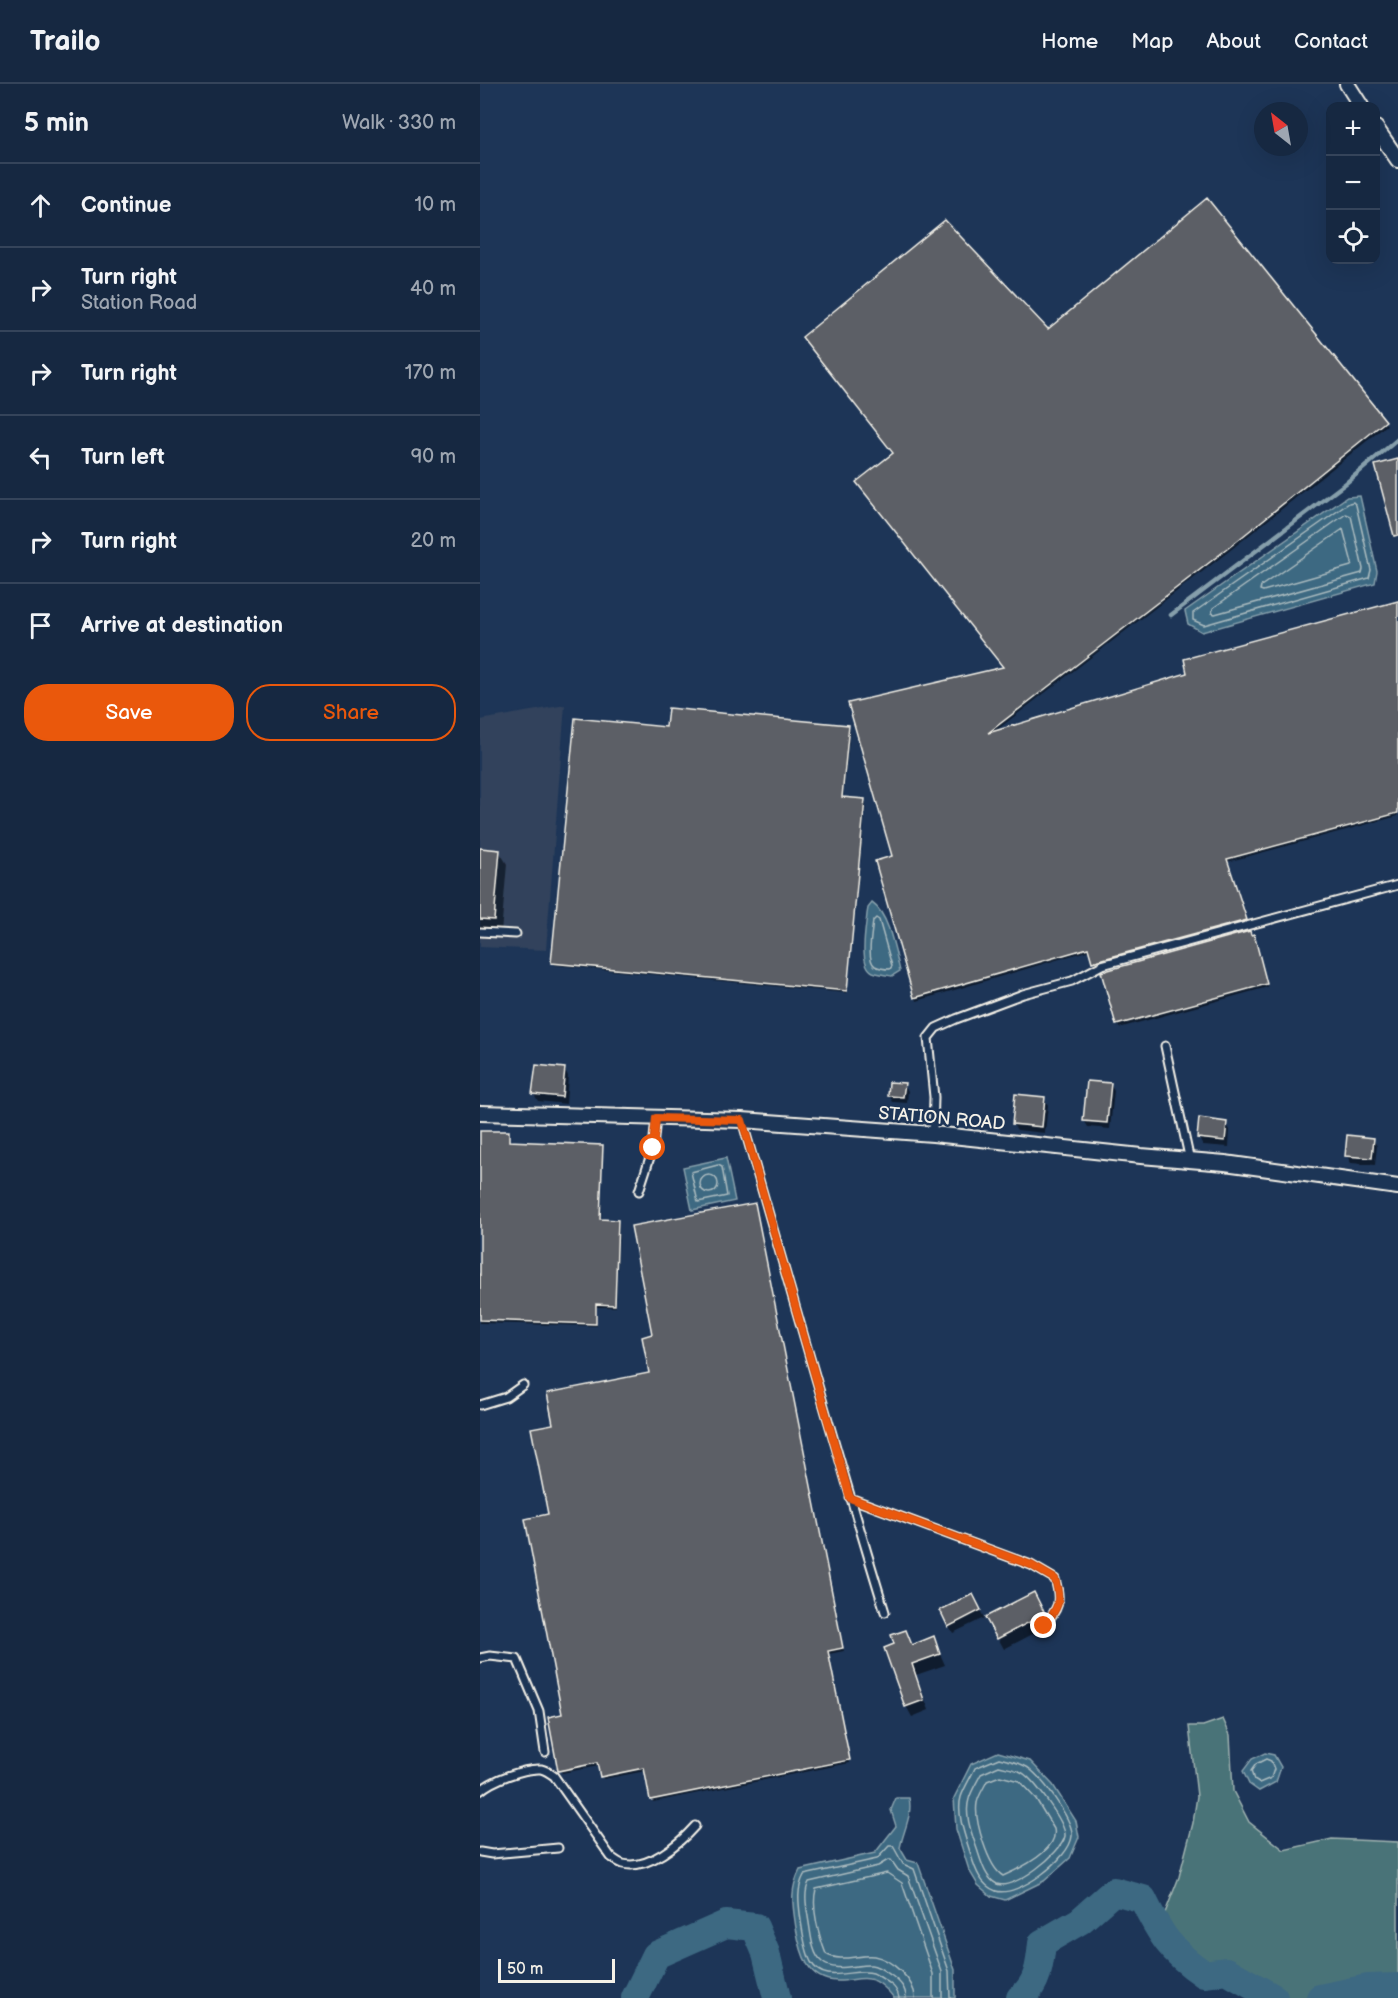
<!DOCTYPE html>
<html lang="en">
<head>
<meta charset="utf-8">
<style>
	:root { --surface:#162841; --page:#1f3048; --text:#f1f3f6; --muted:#9ea6b1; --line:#35445a; --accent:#ea580c }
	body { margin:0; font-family:"Balsamiq Sans",sans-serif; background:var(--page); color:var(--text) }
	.controls { position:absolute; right:18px; top:18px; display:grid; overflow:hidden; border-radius:12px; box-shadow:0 6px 24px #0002 }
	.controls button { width:54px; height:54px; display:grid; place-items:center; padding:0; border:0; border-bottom:2px solid var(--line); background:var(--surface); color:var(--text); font:30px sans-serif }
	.compass { position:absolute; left:774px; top:18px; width:54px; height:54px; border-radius:50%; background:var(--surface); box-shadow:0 6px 24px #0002; rotate:329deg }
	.scale { position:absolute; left:18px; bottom:15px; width:117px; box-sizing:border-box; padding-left:6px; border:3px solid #f4f1e8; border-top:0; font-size:16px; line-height:21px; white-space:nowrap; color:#f4f1e8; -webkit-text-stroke:4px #1d3557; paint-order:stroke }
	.stop { position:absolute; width:18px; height:18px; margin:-14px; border:4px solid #ea580c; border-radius:50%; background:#fff }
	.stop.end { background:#ea580c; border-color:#fff; box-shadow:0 2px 6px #0008 }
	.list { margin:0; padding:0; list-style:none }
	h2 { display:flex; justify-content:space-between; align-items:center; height:78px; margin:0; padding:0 24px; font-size:26px }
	h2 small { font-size:20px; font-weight:400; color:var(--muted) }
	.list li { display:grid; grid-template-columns:39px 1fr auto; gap:18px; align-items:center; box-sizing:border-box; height:84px; padding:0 24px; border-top:2px solid var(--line) }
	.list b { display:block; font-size:22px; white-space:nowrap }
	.list p { margin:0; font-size:20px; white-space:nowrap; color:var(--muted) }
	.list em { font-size:20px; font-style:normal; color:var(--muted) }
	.actions { display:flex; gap:12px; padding:18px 24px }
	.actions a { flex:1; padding:14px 0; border:2px solid var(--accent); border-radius:24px; text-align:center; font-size:21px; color:var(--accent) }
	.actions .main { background:var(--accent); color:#fff }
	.icon { flex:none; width:33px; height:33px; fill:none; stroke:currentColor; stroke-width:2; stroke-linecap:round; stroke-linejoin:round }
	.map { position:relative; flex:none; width:918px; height:1914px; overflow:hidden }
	header { display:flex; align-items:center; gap:36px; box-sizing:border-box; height:84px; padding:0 30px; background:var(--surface); border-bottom:2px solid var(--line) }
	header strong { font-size:28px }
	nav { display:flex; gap:33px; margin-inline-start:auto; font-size:21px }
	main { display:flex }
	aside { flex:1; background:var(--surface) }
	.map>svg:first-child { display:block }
</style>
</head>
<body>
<header>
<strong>Trailo</strong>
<nav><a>Home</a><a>Map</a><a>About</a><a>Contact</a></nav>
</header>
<main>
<aside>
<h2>5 min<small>Walk · 330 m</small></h2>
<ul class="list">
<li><svg class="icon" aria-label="ahead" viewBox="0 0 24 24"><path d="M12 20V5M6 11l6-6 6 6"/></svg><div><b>Continue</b></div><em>10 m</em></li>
<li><svg class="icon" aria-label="right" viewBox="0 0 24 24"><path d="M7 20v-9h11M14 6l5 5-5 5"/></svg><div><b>Turn right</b><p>Station Road</p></div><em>40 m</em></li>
<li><svg class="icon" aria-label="right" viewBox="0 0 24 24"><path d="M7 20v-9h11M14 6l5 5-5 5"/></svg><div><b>Turn right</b></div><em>170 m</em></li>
<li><svg class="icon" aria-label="left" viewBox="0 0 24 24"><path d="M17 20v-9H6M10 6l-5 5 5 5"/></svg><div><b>Turn left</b></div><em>90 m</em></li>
<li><svg class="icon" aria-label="right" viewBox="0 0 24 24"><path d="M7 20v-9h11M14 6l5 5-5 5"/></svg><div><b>Turn right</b></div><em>20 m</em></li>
<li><svg class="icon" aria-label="arrive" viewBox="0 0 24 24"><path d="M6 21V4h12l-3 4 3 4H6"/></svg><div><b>Arrive at destination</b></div></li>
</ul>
<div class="actions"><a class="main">Save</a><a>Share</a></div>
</aside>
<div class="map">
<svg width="918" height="1914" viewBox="0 0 918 1914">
	<rect width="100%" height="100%" fill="#1d3557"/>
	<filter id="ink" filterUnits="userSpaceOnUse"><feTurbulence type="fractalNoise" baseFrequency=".0167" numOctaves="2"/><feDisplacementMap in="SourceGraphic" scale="12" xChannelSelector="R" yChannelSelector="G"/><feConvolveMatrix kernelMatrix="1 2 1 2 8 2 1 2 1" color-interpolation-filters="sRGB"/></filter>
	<g filter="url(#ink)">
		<path fill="#30425c" d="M85 621 66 866 0 863V636Z"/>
		<path fill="#4a7378" stroke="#9fb2b0" stroke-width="1.5" d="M743 1635 750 1651 753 1707 769 1738 804 1766 852 1755 918 1758V1903L888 1904 840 1914H794L747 1887 724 1890 703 1876 678 1847 699 1793 713 1739 717 1712 709 1642H723Z"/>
		<path fill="#3d6982" stroke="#869fab" stroke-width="1.5" d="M880 412 897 487 895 499 722 548 708 540 705 527 867 413Z
			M392 819C409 830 415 867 420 887L412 892C406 891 399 890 393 888 378 881 386 844 387 830L388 824Z
			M246 1074 255 1117 212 1126 203 1083Z
			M518 1668 550 1677 573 1701 596 1737 599 1753 590 1774 564 1797 525 1816 511 1812 498 1801 489 1786 476 1745 474 1714 491 1680Z
			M785 1669 794 1671 801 1683 796 1698 779 1707 769 1700 763 1687 772 1675Z
			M416 1714H429C433 1731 423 1747 420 1764L427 1776 438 1779 475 1886V1914H414C409 1907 398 1896 389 1895 379 1893 367 1898 357 1897 327 1896 321 1870 316 1844 313 1822 309 1807 320 1786L395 1769 416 1742 411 1726Z"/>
		<path fill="#0007" d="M727 116 907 341 748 468 514 648 709 590 918 519V732L747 778 767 839 615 881 610 866 437 917 397 778 413 773 525 585 568 247Z
			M368 643 370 645 363 714 384 716 386 719 367 909 74 881 73 878Z
			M0 765 19 767 27 780 21 849 0 847Z
			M771 852 774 855 788 903 639 944 623 889Z
			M85 985 88 992 86 1020 58 1017 54 1010Z
			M424 1000 428 1007 427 1019 413 1018 409 1011Z
			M630 1000 634 1007 630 1045 608 1043 604 1036Z
			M564 1014 568 1021 565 1049 537 1046 533 1040Z
			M746 1039 750 1046 749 1063 723 1061 719 1054Z
			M0 1048 28 1049 30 1059 122 1062 123 1065 121 1137H138L139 1140 136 1223H117V1242L0 1239Z
			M893 1055 897 1062 895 1081 871 1079 867 1072Z
			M276 1123 364 1567 349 1570 370 1679 173 1718 166 1687 123 1695 119 1682 82 1689 80 1686 84 1631 70 1432 75 1341 171 1290 174 1252Z
			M496 1518 504 1534 473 1549 469 1542Z
			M559 1520 570 1541 524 1565 518 1554Z
			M425 1547 433 1562 453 1554 465 1581 436 1591 449 1626 432 1633 426 1622 416 1561Z"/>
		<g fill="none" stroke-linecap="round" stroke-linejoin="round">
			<path stroke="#abbbbf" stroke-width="1.5" d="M873 418 876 421 891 486 889 494 724 541 713 536V529L869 419Z
				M866 430 871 432 883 485 882 489 735 530 732 529 733 524Z
				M863 445 872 479 871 482 783 507 780 506 781 502Z
				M396 834 399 836 412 882 410 885C406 885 399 884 395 882 386 877 392 847 393 837Z
				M238 1081 242 1083 247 1112 218 1118 211 1088Z
				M220 1100a9 9 0 1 1 18 0a9 9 0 1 1-18 0Z
				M519 1674C527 1676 538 1678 545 1682 559 1688 594 1737 592 1752 590 1775 537 1814 516 1807 501 1802 495 1785 491 1771 486 1755 476 1730 481 1713 484 1704 491 1693 495 1684Z
				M786 1675 791 1677 794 1685 791 1694 779 1699 774 1696 771 1687 776 1680Z
				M519 1682C526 1684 535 1685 541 1688 553 1694 586 1739 585 1752 582 1769 533 1807 517 1800 505 1794 501 1777 497 1765 492 1750 484 1731 489 1715 491 1707 497 1698 501 1690Z
				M520 1692 539 1697 556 1715 574 1745C579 1767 539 1785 523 1792 508 1783 494 1736 497 1719 498 1712 504 1704 507 1697Z
				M419 1914C418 1907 415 1903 409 1899 404 1896 398 1891 393 1889 374 1883 345 1902 331 1878 325 1866 323 1850 321 1837 319 1821 316 1806 324 1791L397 1775 409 1762H413L423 1780 434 1785 469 1887 470 1914
				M426 1914C426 1904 420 1898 412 1892 406 1888 399 1882 391 1881 376 1880 355 1889 342 1878 332 1870 331 1850 329 1839 327 1825 323 1810 329 1798L398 1782 408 1776H411L418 1786 428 1792 462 1888V1914
				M435 1914C435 1896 411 1875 394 1872 378 1870 361 1879 346 1870 339 1852 331 1824 336 1805L407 1789 422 1799 453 1890V1914"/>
			<path stroke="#869fab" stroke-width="4.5" d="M691 531 866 399 918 355"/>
			<path stroke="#3d6982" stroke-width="28" d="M155 1914 176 1871 246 1840 275 1843 286 1869 297 1914
				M540 1914C558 1901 560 1880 562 1859L600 1837 634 1807 663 1815C680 1850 691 1868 724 1890L747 1887 794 1914
				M840 1914 888 1904 918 1903"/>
		</g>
		<path fill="#5c5f66" stroke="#f4f1e8" stroke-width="1.5" d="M727 114 906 337 747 465 508 649 707 589 704 575 918 517V729L747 775 767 836 612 878 608 864 434 914 395 777 412 772 368 619 523 583 376 398 413 369 322 253 465 136 568 245Z
			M918 375V451L914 452 895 381Z
			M188 624 369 641 362 713 385 715 367 907 71 879 95 634 186 643Z
			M0 764 20 766 14 836 0 835Z
			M770 847 771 851 774 850 787 900 636 941 621 888Z
			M56 981 85 984 82 1013 52 1010Z
			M607 997 631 999 627 1039 603 1037Z
			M409 998 425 999 423 1013 408 1012Z
			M535 1010 565 1013 562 1043 532 1040Z
			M719 1034 747 1038 745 1057 717 1054Z
			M0 1047H29V1057L123 1061 120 1135 138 1136 135 1221 116 1220V1240L0 1236Z
			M867 1051 894 1054 892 1074 865 1072Z
			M275 1119 363 1564 348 1567 370 1676 170 1716 164 1684 120 1693 117 1679 78 1687 68 1633 82 1630 45 1435 68 1430 51 1344 73 1340 67 1309 169 1289 162 1253 172 1250 151 1142Z
			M554 1508 565 1530 517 1555 505 1533Z
			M493 1510 501 1526 468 1543 460 1526Z
			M426 1546 432 1561 454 1552 460 1570 432 1580 444 1616 425 1623 404 1564 414 1560 411 1551Z"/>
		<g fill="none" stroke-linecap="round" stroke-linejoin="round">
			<g stroke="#f4f1e8" stroke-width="11">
				<path id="lane" d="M0 848 36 850
					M685 962 710 1077
					M262 1036C309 1200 355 1365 405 1528
					M453 1050 454 1013 448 954 456 944 476 935 543 910 592 897 622 881 918 801
					M159 1107 173 1064 176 1034
					M0 1321 26 1313 43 1301
					M370 1414 551 1481 575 1495C582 1519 578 1524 564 1542
					M0 1574 10 1572 37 1575 59 1627 65 1668
					M0 1707C12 1696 44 1684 61 1685 66 1686 70 1689 74 1692L131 1773C134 1775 139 1779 143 1780 168 1786 199 1760 215 1742
					M0 1768 12 1770 78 1764"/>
			</g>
			<g stroke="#f4f1e8" stroke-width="18">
				<path id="street" d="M867 0 881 22
					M896 44 918 76
					M0 1029 262 1036 453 1050 661 1072 745 1079 918 1103"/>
			</g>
			<use href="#lane" stroke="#1d3557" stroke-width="7"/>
			<use href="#street" stroke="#1d3557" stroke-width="14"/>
		</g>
	</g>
	<g fill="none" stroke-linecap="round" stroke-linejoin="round" filter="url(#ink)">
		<path stroke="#ea580c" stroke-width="8" d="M173 1064 176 1034 262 1036 370 1414 551 1481 575 1495C582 1519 578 1524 564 1542"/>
	</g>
	<g text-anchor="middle" stroke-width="5" stroke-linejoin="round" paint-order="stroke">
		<g font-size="18" fill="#f4f1e8" stroke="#1d3557">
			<text transform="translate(462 1034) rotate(5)" y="6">STATION ROAD</text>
		</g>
	</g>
</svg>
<div class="controls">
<button>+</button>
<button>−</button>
<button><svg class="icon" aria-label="locate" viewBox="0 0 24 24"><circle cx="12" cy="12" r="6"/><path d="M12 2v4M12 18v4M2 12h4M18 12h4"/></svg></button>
</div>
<svg class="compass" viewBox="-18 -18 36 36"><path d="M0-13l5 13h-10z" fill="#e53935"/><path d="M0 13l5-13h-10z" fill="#9ea6b1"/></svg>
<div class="scale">50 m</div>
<div class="stop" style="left:173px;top:1064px"></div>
<div class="stop end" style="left:564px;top:1542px"></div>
</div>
</main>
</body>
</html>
